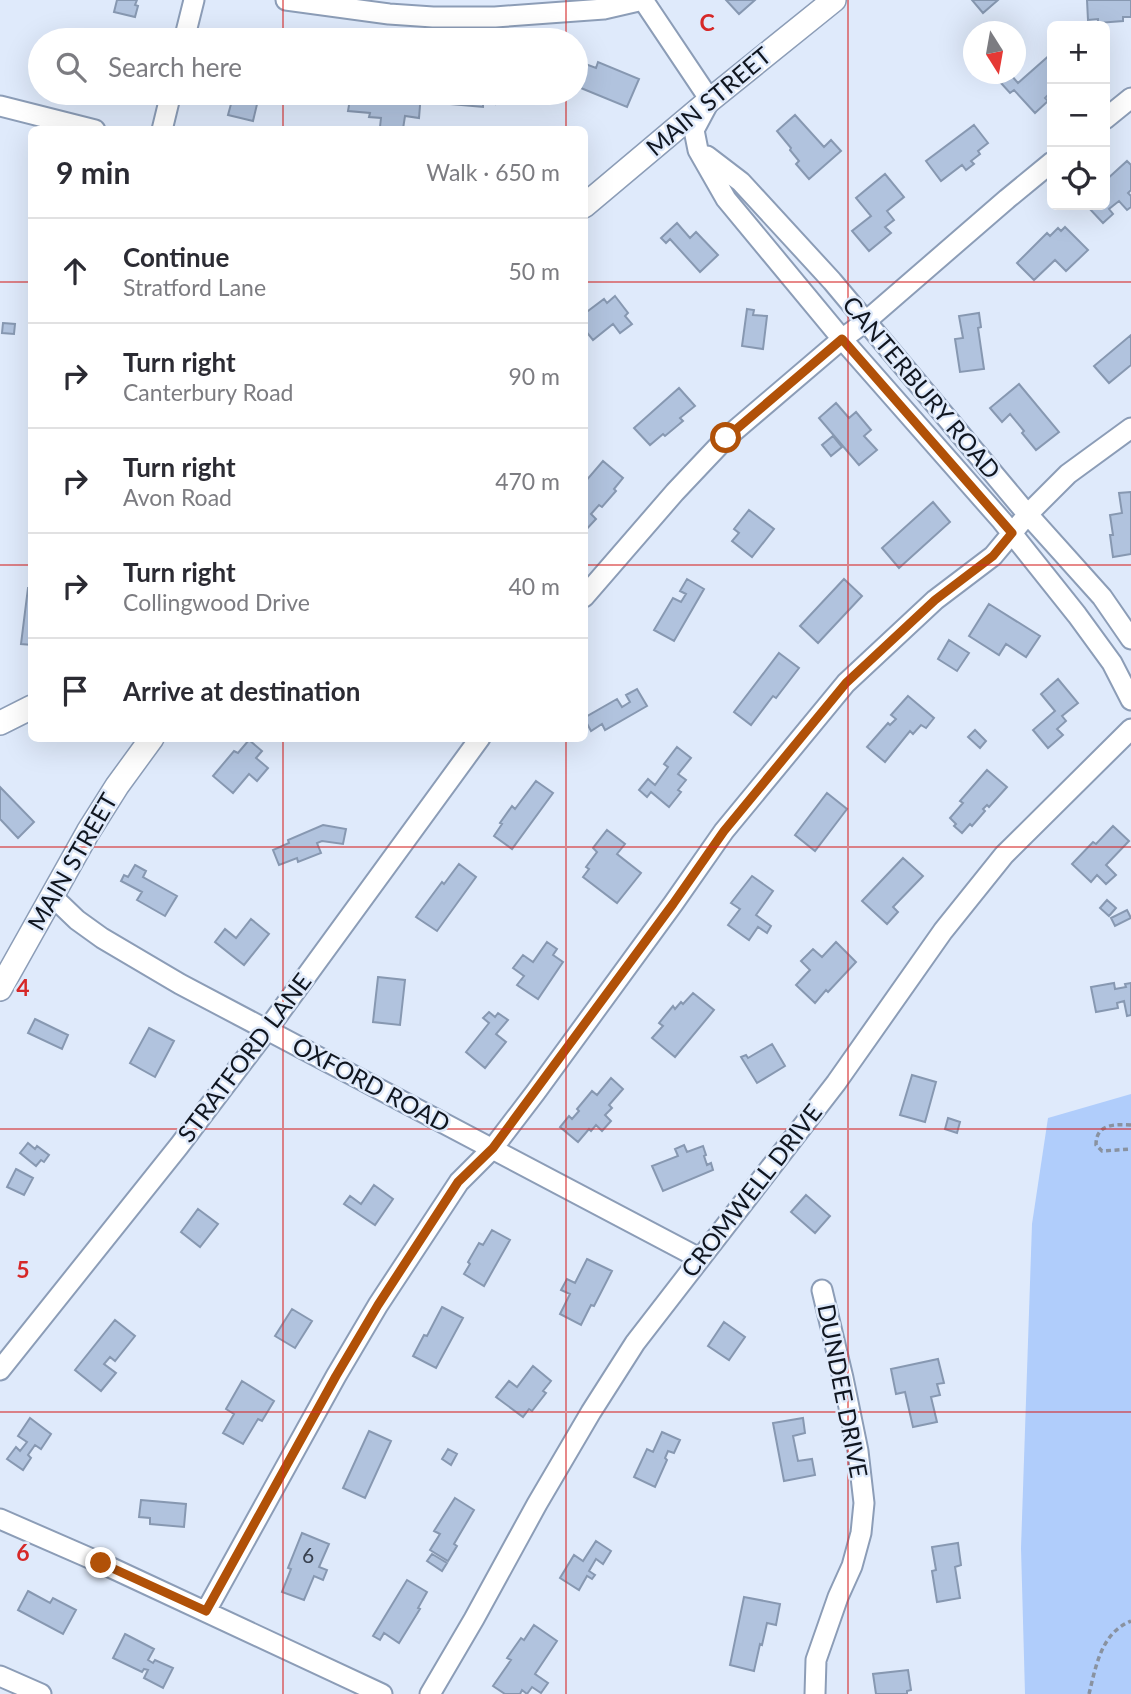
<!DOCTYPE html>
<html lang="en">
<head>
<meta charset="utf-8">
<style>
	:root { --surface:#fff; --page:#f7f7f7; --text:#2b2b33; --muted:#7c7c81; --line:#e1e1e2 }
	body { margin:0; font-family:Lato,sans-serif; background:var(--page); color:var(--text) }
	.controls { position:absolute; right:21px; top:21px; display:grid; overflow:hidden; border-radius:10px; box-shadow:0 7px 28px #0002 }
	.controls button { width:63px; height:63px; display:grid; place-items:center; padding:0; border:0; border-bottom:2px solid var(--line); background:var(--surface); color:var(--text); font:35px sans-serif }
	.compass { position:absolute; left:963px; top:21px; width:63px; height:63px; border-radius:50%; background:var(--surface); box-shadow:0 7px 28px #0002; rotate:169deg }
	.stop { position:absolute; width:21px; height:21px; margin:-16px; border:5px solid #b15108; border-radius:50%; background:#fff }
	.stop.end { background:#b15108; border-color:#fff; box-shadow:0 2px 7px #0008 }
	.list { margin:0; padding:0; list-style:none }
	h2 { display:flex; justify-content:space-between; align-items:center; height:91px; margin:0; padding:0 28px; font-size:30px }
	h2 small { font-size:23px; font-weight:400; color:var(--muted) }
	.list li { display:grid; grid-template-columns:46px 1fr auto; gap:21px; align-items:center; box-sizing:border-box; height:105px; padding:0 28px; border-top:2px solid var(--line) }
	.list b { display:block; font-size:26px; white-space:nowrap }
	.list p { margin:0; font-size:23px; white-space:nowrap; color:var(--muted) }
	.list em { font-size:23px; font-style:normal; color:var(--muted) }
	.icon { flex:none; width:38px; height:38px; fill:none; stroke:currentColor; stroke-width:2; stroke-linecap:round; stroke-linejoin:round }
	.map { position:relative; flex:none; width:1131px; height:1694px; overflow:hidden }
	.search { position:absolute; background:var(--surface); box-shadow:0 7px 28px #0002; left:28px; top:28px; width:560px; height:77px; display:flex; align-items:center; gap:18px; box-sizing:border-box; padding:0 24px; border-radius:38px; color:var(--muted); font-size:26px }
	.panel { position:absolute; background:var(--surface); box-shadow:0 7px 28px #0002; left:28px; top:126px; width:560px; height:616px; border-radius:10px }
	.map>svg:first-child { display:block }
</style>
</head>
<body>
<div class="map">
<svg width="1131" height="1694" viewBox="0 0 1131 1694">
	<rect width="100%" height="100%" fill="#dfeafb"/>
	<path fill="#b0cdfb" d="M1131 1094V1694H1025L1021 1548 1032 1224 1048 1118Z"/>
	<path fill="#b1c3de" stroke="#8798b1" stroke-width="2" d="M117 0H137L135 5 138 6 135 17 114 12Z
		M726 0H755L739 14Z
		M972 0H998L983 13Z
		M1087 0H1131V17H1123V21L1098 23V19L1088 20Z
		M1052 53V91L1045 98 1048 101 1035 113 1014 90 1010 93 1001 83 1011 75 1018 83Z
		M580 62 596 68 598 62 639 79 627 107 576 86V74Z
		M234 93H253L252 94 259 96 253 121 228 115Z
		M351 93H421L419 118 405 116 403 129 380 127 381 118 369 117 370 113 348 111Z
		M452 93H496L495 104 483 102V107L451 104Z
		M795 115 824 147 831 140 841 151 809 179 796 164 799 161 790 150 791 148 777 131Z
		M974 125 988 143 978 151 980 154 971 161 974 164 966 170 962 165 941 181 926 161Z
		M1127 161 1131 165V190L1128 193 1131 196V207L1127 210 1119 201 1109 209 1113 214 1103 223 1088 207 1090 205H1105V181Z
		M885 174 904 197 887 211 894 220 885 227 891 233 869 251 852 231 871 216 856 198Z
		M677 223 690 238 696 232 718 255 700 272 670 239 666 243 661 238Z
		M1065 227 1088 250 1066 271 1055 260 1034 280 1017 263 1047 233 1050 236 1058 228 1061 231Z
		M615 296 628 313 625 316 632 324 620 333 613 324 593 340 584 329V314L604 299 607 303Z
		M747 309 754 310 753 315 767 316 763 349 742 346Z
		M979 313 981 327 978 328 984 369 960 372 955 339 963 338 959 316Z
		M3 323 15 324 14 334 2 333Z
		M1131 335V365L1109 383 1094 366Z
		M1019 384 1059 432 1036 450 1022 433 1024 431 1010 414 1002 422 990 408Z
		M679 388 695 406 680 418 683 421 665 436 663 434 650 445 634 428Z
		M836 403 849 418 856 412 871 430 864 436 877 450 859 465 819 418Z
		M833 436 842 447 831 456 822 445Z
		M603 461 623 478 614 489 616 491 602 507 599 505 591 514 596 519 584 532V483Z
		M1131 492V554L1113 557 1110 535H1113L1110 515 1122 513 1119 493Z
		M933 502 950 522 899 568 882 548Z
		M749 510 774 529 752 557 732 541 739 533 734 529Z
		M687 579 704 589 674 641 654 630 673 598 681 602 686 594 680 591Z
		M844 579 862 596 818 643 800 626Z
		M28 588H32V645L21 644Z
		M989 604 1040 636 1026 657 1006 644 999 655 969 636Z
		M949 640 969 653 957 671 938 659Z
		M779 653 799 668 776 698 773 696 751 725 734 712Z
		M1058 679 1078 703 1062 716 1066 721 1057 729 1063 735 1048 748 1033 730 1055 711 1041 694Z
		M637 689 647 706 605 730 602 724 591 731 584 718 617 699 622 707 630 702 626 695Z
		M908 696 934 718 926 728 921 725 913 734 910 731 885 762 867 747 888 723 890 725 896 719 891 715Z
		M975 730 986 741 980 748 968 737Z
		M249 740 262 751 256 758 268 768 257 781 249 774 233 793 213 776 234 751 238 753Z
		M677 747 691 758 678 774 686 780 678 790 681 792 669 807 651 792 647 797 639 790 648 779 655 785 668 767 664 764Z
		M987 770 1007 787 989 807 987 805 983 809 985 811 972 826 970 824 962 833 954 826 956 824 950 818 963 803 960 801Z
		M536 781 553 793 512 849 494 836 502 824 500 823 512 806 515 809Z
		M0 787 34 822 18 838 0 819Z
		M827 793 847 809 815 851 795 835Z
		M323 825 346 829 343 844 322 841 317 843 321 853 298 862 297 858 279 865 273 850 289 843 288 840Z
		M1113 826 1129 841 1106 865 1116 875 1106 884 1097 875 1091 882 1072 864 1093 842 1096 844Z
		M607 830 625 844 617 854 641 873 617 903 583 877 589 869 586 867 597 852 593 848Z
		M903 858 923 876 893 907 898 912 887 924 862 901Z
		M459 864 476 877 437 931 416 917 442 882 444 884Z
		M135 865 146 871 143 877 177 896 165 916 137 900 142 892 121 881 124 875 128 877Z
		M752 876 773 891 756 915 771 926 767 933 758 927 749 940 728 925 740 909 731 903Z
		M1107 900 1116 908 1109 916 1100 908Z
		M1127 910 1131 918 1115 926 1111 918Z
		M251 919 269 934 244 965 215 942 225 929 236 938Z
		M547 942 557 949 553 955 563 962 538 999 517 985 524 976 513 968 523 955 533 962Z
		M836 942 856 962 828 992 826 990 815 1003 796 985 810 970 801 961 813 949 822 957Z
		M378 977 405 980 400 1025 373 1022Z
		M1114 983 1115 989 1126 987 1125 984 1131 983V1015L1127 1016 1124 1001 1117 1003 1118 1008 1096 1012 1091 987Z
		M693 993 714 1010 675 1057 652 1038 663 1026 659 1023 673 1006 675 1009 681 1002 683 1004Z
		M489 1012 495 1017 498 1013 508 1020 496 1034 506 1042 485 1068 466 1052 489 1023 483 1018Z
		M35 1019 68 1035 62 1049 28 1033Z
		M149 1028 174 1041 155 1077 130 1063Z
		M772 1044 785 1066 757 1083 741 1057 746 1055 748 1058Z
		M912 1075 936 1082 925 1122 900 1115Z
		M611 1078 623 1089 609 1105 612 1108 605 1115 611 1121 602 1131 596 1125 591 1131 589 1129 578 1142 560 1127 569 1116 572 1119 579 1111 577 1109 592 1091 597 1095Z
		M948 1118 960 1122 957 1133 945 1129Z
		M28 1143 35 1149 37 1146 49 1155 44 1162 41 1160 36 1166 20 1153Z
		M684 1145 687 1152 703 1146 706 1155 704 1156 707 1165 711 1163 713 1170 663 1191 652 1166 678 1156 675 1149Z
		M16 1169 33 1178 24 1195 7 1187Z
		M374 1185 393 1199 375 1225 344 1204 350 1196 361 1204Z
		M806 1195 830 1216 815 1233 791 1212Z
		M198 1209 218 1224 200 1247 181 1232Z
		M492 1230 510 1240 484 1286 464 1274 470 1264 468 1262 479 1243 483 1245Z
		M587 1259 612 1271 594 1306 591 1305 581 1325 560 1314 570 1294 561 1290 567 1279 575 1283Z
		M442 1307 463 1318 436 1368 413 1356 424 1335 427 1336Z
		M292 1309 312 1321 295 1348 275 1336Z
		M115 1320 135 1336 115 1361 110 1357 104 1364 116 1373 101 1391 75 1370Z
		M724 1322 745 1337 729 1360 708 1346Z
		M938 1359 944 1383 937 1384 940 1395 931 1397 937 1422 913 1427 905 1392 896 1394 891 1369Z
		M533 1366 551 1381 543 1391 546 1393 532 1411 529 1409 523 1417 496 1397 509 1381 517 1387Z
		M242 1381 274 1401 262 1421 258 1419 243 1444 223 1433 234 1414 226 1409Z
		M30 1418 51 1434 41 1449 35 1445 28 1455 31 1458 23 1470 7 1459 16 1447 20 1451 27 1442 18 1436Z
		M803 1418 805 1433 793 1436 798 1461 812 1459 815 1475 784 1481 773 1423Z
		M369 1431 391 1441 365 1498 343 1488Z
		M662 1432 680 1440 674 1453 668 1451 665 1458 667 1460 655 1487 634 1477 647 1449 653 1452Z
		M448 1449 457 1454 451 1465 442 1459Z
		M455 1498 474 1510 454 1544 457 1546 448 1561 430 1550 440 1534 434 1531Z
		M141 1500 186 1504 184 1527 150 1524V1518L139 1517Z
		M302 1533 329 1544 319 1567 327 1570 323 1580 314 1576 304 1600 282 1592 291 1569 288 1568Z
		M596 1541 611 1551 603 1564 596 1559 589 1571 595 1575 592 1579 587 1576 579 1590 560 1578 574 1555 583 1561Z
		M958 1543 961 1565 955 1567 960 1598 937 1602 932 1571 936 1570 932 1547Z
		M432 1554 447 1563 442 1571 427 1561Z
		M407 1580 427 1592 418 1608 420 1609 399 1643 384 1633 380 1640 373 1636Z
		M28 1591 50 1603 53 1598 76 1610 63 1634 18 1610Z
		M744 1597 780 1604 776 1625 767 1623 762 1645 760 1644 754 1671 730 1665Z
		M534 1625 557 1641 535 1674 548 1683 541 1693 532 1687 527 1694 522 1690 520 1694H505L493 1686 511 1660 507 1658 521 1638 524 1640Z
		M125 1634 154 1649 148 1660 153 1663 155 1660 173 1668 163 1688 144 1678 148 1670 144 1669 142 1672 113 1658Z
		M908 1670 911 1690 907 1691V1694H876L873 1674Z"/>
	<g fill="none" stroke-linecap="round" stroke-linejoin="round">
		<g stroke="#8c9db7" stroke-width="23">
			<path id="minor" d="M286 0 389 14 433 17H495L604 9 643 0
				M643 0 710 100 694 130 698 150 726 199 842 339 1002 521 1077 615 1112 663 1131 700
				M184 40 194 0
				M0 106 95 130
				M1105 119 1131 98
				M162 130 171 93
				M707 156 741 182 832 281 1023 509 1102 597 1131 639
				M584 597 675 492 726 438 842 339 865 322 1007 199 1052 162
				M52 896 77 920 102 938 180 984 699 1258
				M0 1370 179 1146 267 1030 480 738
				M0 1519 101 1563 382 1694
				M206 1611 336 1376 378 1305 459 1182 493 1148 535 1093 673 904 724 831 846 683 935 600 993 556 1028 514 1068 474 1131 428
				M0 1676 41 1694
				M430 1694 474 1619 537 1504 591 1412 635 1343 836 1083 943 931 1004 855 1131 729
				M815 1694 816 1660 838 1597 852 1566 861 1533 864 1503 858 1451 843 1378 822 1290"/>
		</g>
		<g stroke="#8c9db7" stroke-width="26">
			<path id="major" d="M584 206 710 100 834 0
				M0 723 32 707
				M0 989 88 832 117 786 152 738"/>
		</g>
		<path stroke="#8992a0" stroke-width="3.5" stroke-dasharray="5 3.5" stroke-linecap="butt" d="M1131 1125C1114 1124 1096 1124 1096 1145L1102 1151 1131 1149
			M1089 1694C1096 1666 1101 1633 1131 1621"/>
		<use href="#minor" stroke="#fff" stroke-width="19"/>
		<use href="#major" stroke="#fff" stroke-width="23"/>
	</g>
	<g fill="none" stroke-linecap="round" stroke-linejoin="round">
		<path stroke="#b15108" stroke-width="9" d="M101 1563 206 1611 336 1376 378 1305 458 1182 493 1148 673 904 724 831 846 683 935 600 993 556 1012 533 842 339 726 438"/>
	</g>
	<path fill="none" stroke="#d62828" stroke-width="2" stroke-opacity="0.55" d="M283 0V40M566 0V40M848 0V1694M283 93V130M566 93V130M0 282H32M584 282H1131M0 565H32M584 565H1131M283 738V1694M566 738V1694M0 847H1131M0 1129H1131M0 1412H1131"/>
	<g text-anchor="middle" stroke-width="5" stroke-linejoin="round" paint-order="stroke">
		<g font-size="21" fill="#384150">
			<text x="308" y="1563">6</text>
		</g>
		<g font-size="24" fill="#101620" stroke="#dfeafb">
			<text transform="translate(709 102) rotate(-40)" y="8">MAIN STREET</text>
			<text transform="translate(921 388) rotate(50)" y="8">CANTERBURY ROAD</text>
			<text transform="translate(73 862) rotate(-60)" y="8">MAIN STREET</text>
			<text transform="translate(245 1058) rotate(-53)" y="8">STRATFORD LANE</text>
			<text transform="translate(371 1085) rotate(28)" y="8">OXFORD ROAD</text>
			<text transform="translate(752 1191) rotate(-52)" y="8">CROMWELL DRIVE</text>
			<text transform="translate(842 1391) rotate(79)" y="8">DUNDEE DRIVE</text>
		</g>
	</g>
	<g font-size="23" text-anchor="middle" font-weight="bold" fill="#d62828" stroke="#dfeafb" stroke-width="5" stroke-linejoin="round" paint-order="stroke">
		<text x="707" y="31">C</text>
		<text x="23" y="996">4</text>
		<text x="23" y="1278">5</text>
		<text x="23" y="1561">6</text>
	</g>
</svg>
<div class="controls">
<button>+</button>
<button>−</button>
<button><svg class="icon" aria-label="locate" viewBox="0 0 24 24"><circle cx="12" cy="12" r="6"/><path d="M12 2v4M12 18v4M2 12h4M18 12h4"/></svg></button>
</div>
<svg class="compass" viewBox="-18 -18 36 36"><path d="M0-13l5 13h-10z" fill="#e53935"/><path d="M0 13l5-13h-10z" fill="#7c7c81"/></svg>
<div class="stop" style="left:726px;top:438px"></div>
<div class="stop end" style="left:101px;top:1563px"></div>
<div class="search"><svg class="icon" aria-label="search" viewBox="0 0 24 24"><circle cx="10" cy="10" r="6"/><path d="M15 15l6 6"/></svg>Search here</div>
<section class="panel">
<h2>9 min<small>Walk · 650 m</small></h2>
<ul class="list">
<li><svg class="icon" aria-label="ahead" viewBox="0 0 24 24"><path d="M12 20V5M6 11l6-6 6 6"/></svg><div><b>Continue</b><p>Stratford Lane</p></div><em>50 m</em></li>
<li><svg class="icon" aria-label="right" viewBox="0 0 24 24"><path d="M7 20v-9h11M14 6l5 5-5 5"/></svg><div><b>Turn right</b><p>Canterbury Road</p></div><em>90 m</em></li>
<li><svg class="icon" aria-label="right" viewBox="0 0 24 24"><path d="M7 20v-9h11M14 6l5 5-5 5"/></svg><div><b>Turn right</b><p>Avon Road</p></div><em>470 m</em></li>
<li><svg class="icon" aria-label="right" viewBox="0 0 24 24"><path d="M7 20v-9h11M14 6l5 5-5 5"/></svg><div><b>Turn right</b><p>Collingwood Drive</p></div><em>40 m</em></li>
<li><svg class="icon" aria-label="arrive" viewBox="0 0 24 24"><path d="M6 21V4h12l-3 4 3 4H6"/></svg><div><b>Arrive at destination</b></div></li>
</ul>
</section>
</div>
</body>
</html>
